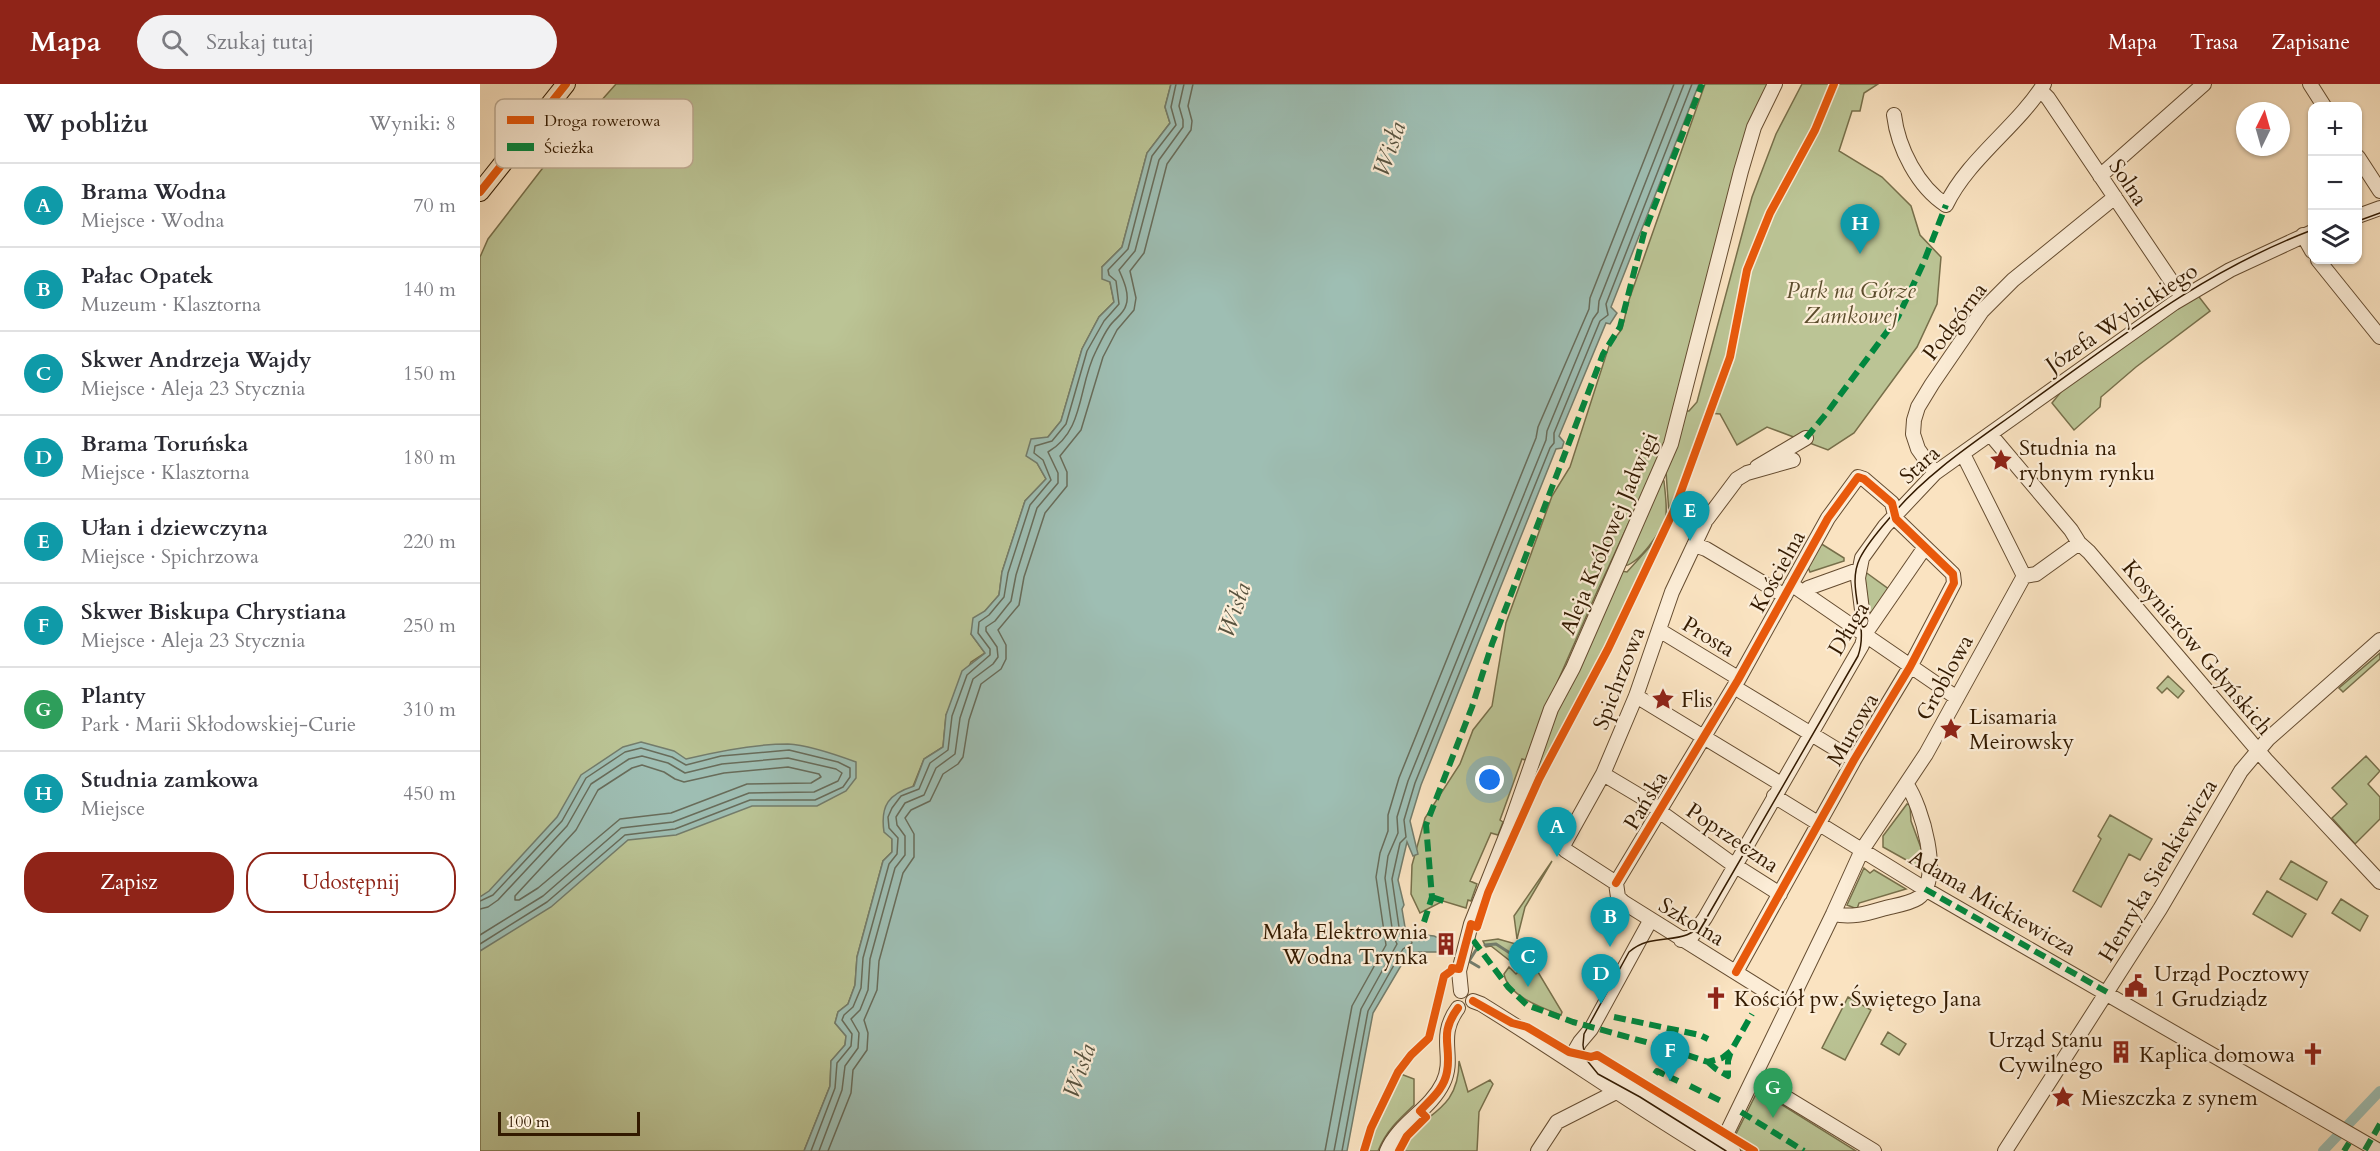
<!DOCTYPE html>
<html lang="pl">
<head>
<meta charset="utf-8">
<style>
	:root { --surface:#fff; --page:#f2f2f3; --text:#2b2b33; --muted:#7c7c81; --line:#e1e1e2; --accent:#8f2418 }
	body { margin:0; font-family:Cardo,serif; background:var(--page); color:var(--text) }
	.controls { position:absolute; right:18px; top:18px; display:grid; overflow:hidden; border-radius:12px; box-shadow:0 2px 4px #0004 }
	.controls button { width:54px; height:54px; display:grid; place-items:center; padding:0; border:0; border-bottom:2px solid var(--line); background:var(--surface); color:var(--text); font:30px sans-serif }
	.compass { position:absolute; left:1756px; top:18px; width:54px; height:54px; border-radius:50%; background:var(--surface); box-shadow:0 2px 4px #0004; rotate:5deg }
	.scale { position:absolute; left:18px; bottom:15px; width:142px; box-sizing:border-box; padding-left:6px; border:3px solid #331a00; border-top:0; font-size:16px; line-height:21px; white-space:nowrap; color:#331a00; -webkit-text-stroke:4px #fcedd7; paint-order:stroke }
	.you { position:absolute; left:1010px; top:696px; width:21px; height:21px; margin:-15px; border:4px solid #fff; border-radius:50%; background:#1a73e8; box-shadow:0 0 0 9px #1a73e833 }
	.badge { display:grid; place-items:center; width:39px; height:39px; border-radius:50%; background:var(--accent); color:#fff; font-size:20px; font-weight:700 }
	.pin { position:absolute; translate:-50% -50px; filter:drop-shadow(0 2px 3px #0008) }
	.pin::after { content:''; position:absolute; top:32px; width:21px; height:18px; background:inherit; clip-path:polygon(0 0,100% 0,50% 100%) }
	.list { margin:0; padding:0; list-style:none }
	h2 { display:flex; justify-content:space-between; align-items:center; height:78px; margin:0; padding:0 24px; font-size:26px }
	h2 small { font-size:20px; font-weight:400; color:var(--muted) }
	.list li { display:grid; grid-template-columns:39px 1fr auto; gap:18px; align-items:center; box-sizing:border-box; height:84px; padding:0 24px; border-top:2px solid var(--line) }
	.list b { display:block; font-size:22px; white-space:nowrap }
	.list p { margin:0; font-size:20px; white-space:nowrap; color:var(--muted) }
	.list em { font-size:20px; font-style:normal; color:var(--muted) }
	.actions { display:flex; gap:12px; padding:18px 24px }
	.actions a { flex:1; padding:14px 0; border:2px solid var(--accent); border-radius:24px; text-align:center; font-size:21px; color:var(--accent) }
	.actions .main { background:var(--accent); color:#fff }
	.icon { flex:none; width:33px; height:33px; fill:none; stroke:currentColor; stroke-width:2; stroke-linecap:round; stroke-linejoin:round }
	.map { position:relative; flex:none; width:1900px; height:1067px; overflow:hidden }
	header { display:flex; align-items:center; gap:36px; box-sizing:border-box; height:84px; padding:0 30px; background:var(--accent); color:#fff }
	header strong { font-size:28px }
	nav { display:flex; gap:33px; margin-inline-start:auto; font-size:21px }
	.search { width:420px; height:54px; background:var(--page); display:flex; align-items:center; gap:15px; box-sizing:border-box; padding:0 21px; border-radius:33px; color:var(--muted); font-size:22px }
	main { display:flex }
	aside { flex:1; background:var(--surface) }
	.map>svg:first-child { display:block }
</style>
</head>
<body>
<header>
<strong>Mapa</strong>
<div class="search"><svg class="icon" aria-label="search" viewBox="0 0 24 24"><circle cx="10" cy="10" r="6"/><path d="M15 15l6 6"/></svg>Szukaj tutaj</div>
<nav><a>Mapa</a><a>Trasa</a><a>Zapisane</a></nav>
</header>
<main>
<aside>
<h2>W pobliżu<small>Wyniki: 8</small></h2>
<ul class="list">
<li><span class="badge" style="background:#0f9aa8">A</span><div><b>Brama Wodna</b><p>Miejsce · Wodna</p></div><em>70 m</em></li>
<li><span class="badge" style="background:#0f9aa8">B</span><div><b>Pałac Opatek</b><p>Muzeum · Klasztorna</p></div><em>140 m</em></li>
<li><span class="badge" style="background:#0f9aa8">C</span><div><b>Skwer Andrzeja Wajdy</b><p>Miejsce · Aleja 23 Stycznia</p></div><em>150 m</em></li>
<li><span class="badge" style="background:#0f9aa8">D</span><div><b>Brama Toruńska</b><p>Miejsce · Klasztorna</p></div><em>180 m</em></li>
<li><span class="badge" style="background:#0f9aa8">E</span><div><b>Ułan i dziewczyna</b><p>Miejsce · Spichrzowa</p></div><em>220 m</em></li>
<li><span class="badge" style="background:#0f9aa8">F</span><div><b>Skwer Biskupa Chrystiana</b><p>Miejsce · Aleja 23 Stycznia</p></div><em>250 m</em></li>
<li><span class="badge" style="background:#2e9e5b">G</span><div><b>Planty</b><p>Park · Marii Skłodowskiej-Curie</p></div><em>310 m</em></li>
<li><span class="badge" style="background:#0f9aa8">H</span><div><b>Studnia zamkowa</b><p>Miejsce</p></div><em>450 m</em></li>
</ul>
<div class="actions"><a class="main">Zapisz</a><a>Udostępnij</a></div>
</aside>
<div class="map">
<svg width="1900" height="1067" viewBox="0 0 1900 1067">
	<rect width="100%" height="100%" fill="#fae3c1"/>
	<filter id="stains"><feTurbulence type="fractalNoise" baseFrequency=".00333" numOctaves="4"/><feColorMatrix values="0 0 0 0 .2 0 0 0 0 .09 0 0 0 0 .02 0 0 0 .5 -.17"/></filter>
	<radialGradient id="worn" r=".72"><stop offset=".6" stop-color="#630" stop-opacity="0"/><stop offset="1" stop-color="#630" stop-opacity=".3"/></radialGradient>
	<path fill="#bbc495" stroke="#776f4a" stroke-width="1.5" d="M136 0H691L685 23 690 39 667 69 642 163 622 183 630 198 634 218 619 233 602 265 581 337 568 353 557 379 566 395 545 417 522 488 519 511 505 527 491 550 505 569 491 578 466 631 463 663 444 675 412 755V768L403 777 377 873 375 901 368 920 358 928 355 939 366 952 365 961 351 977 350 1002 324 1067H0V173L8 155 72 72Z
		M1225 0H1288L1185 360 1116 510 1070 615 1049 677 1042 675 1020 736 1023 738 1018 751 1011 749 990 797 997 800 991 817 988 816 986 824 963 817 940 829 931 810 932 781 945 734 980 680 993 646 1012 622 1026 539 1072 412 1090 383 1129 262 1142 245 1149 216Z
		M1322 0H1398L1384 9 1380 27H1372L1359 67 1402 93 1431 122 1440 151 1461 173 1457 220 1437 263 1374 349 1348 366 1287 343 1257 361 1240 330 1228 329 1189 429 1186 388 1203 327H1209L1217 318 1272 113 1296 50Z
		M1716 209 1730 227 1656 283 1621 313 1620 323 1594 346 1572 319 1584 304Z
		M1181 394 1184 397C1185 408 1187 420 1186 431 1184 445 1157 483 1142 482Z
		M1175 457 1141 535 1054 699 1037 739 1070 635 1141 487 1147 488Z
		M1340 459 1364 474V477L1330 488 1327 481Z
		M1384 487 1410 506 1390 531 1389 528Z
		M1900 569V575L1863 608 1859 604Z
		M1688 592 1704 607 1698 614 1687 604 1682 609 1677 604Z
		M1886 672 1900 687 1888 700 1900 713V735L1875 760 1852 734 1867 720 1852 704Z
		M1427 720 1430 721 1431 737 1441 764 1437 782 1403 763V752Z
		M1630 731 1672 755 1660 776 1649 770 1621 823 1593 807 1621 755 1618 752Z
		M1072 777 1045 823 1037 855 1034 832Z
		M1811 777 1847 798 1837 816 1800 795Z
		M1384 784 1390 789 1394 786 1426 805 1379 819 1377 825 1367 821Z
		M1787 807 1826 830 1812 853 1773 830Z
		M1861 815 1888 832 1880 847 1852 829Z
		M1018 855 1036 860 1037 868 1029 876 1011 862 1006 863 1003 857Z
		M1029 883 1036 890 1039 887 1046 893 1054 885 1058 888 1082 928 1081 931C1062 924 1028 912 1024 890Z
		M1368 913 1391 926 1365 976 1342 964Z
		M1408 948 1426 960 1419 971 1401 960Z
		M979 977 988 1008 1010 996 1013 1000 999 1028 997 1067H921C932 1029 979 1035 979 977Z
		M918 989 934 995V1021C919 1035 906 1047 898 1067H886L893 1045Z
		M1278 1006 1376 1067H1259L1250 1062Z"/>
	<path fill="#9ebeb3" stroke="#737c6b" stroke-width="1.5" d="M691 0H1219L1131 223 1137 229 1130 240 1126 239 1079 352 1084 358 1082 364 1076 365 941 701 930 737 938 770 933 772 927 758 918 796 924 821 922 825 926 849 954 852 963 856 959 868H929L893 929 867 1067H324L350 1002 351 977 365 961 366 952 355 939 358 928 368 920 375 901 377 873 403 777 412 768V755L404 748C400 721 409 710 434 702L444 675 463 663 466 631 482 587 505 569 491 550 493 534 505 527 519 511 522 488 545 417 566 395 557 379 546 372 551 355 568 353 581 337 602 265 619 233 634 218 630 198 622 195V183L642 163 667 69 690 39 685 23Z
		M161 658 194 667 206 675C239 667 274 660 308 660 328 661 357 671 376 678V694L366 707 337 722H272L196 751 148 756 71 823 0 867V813L9 807 77 733 101 691 143 663Z"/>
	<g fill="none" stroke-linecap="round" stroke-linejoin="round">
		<path stroke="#686c5a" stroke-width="1.5" d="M162 681 184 688 195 695 204 698 244 689 308 683 339 690 341 693 331 699 267 700 191 729 140 735 58 804 39 816H35V812L96 746 118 706 152 684Z
			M0 817 13 811 82 737 106 694 145 668 161 664 192 673 206 681 241 672 309 666 358 678 370 684V693L363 703 335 716H270L195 745 145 751 67 818 0 860
			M0 825 8 823 18 816 87 742 111 700 149 675 162 672 188 679 205 689 242 680 308 674 356 685 362 689 358 697 334 708 269 709 193 738 141 744 63 812 0 851
			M331 1067 355 1004 357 979 371 962 372 950 362 936 364 931 373 923 381 904 383 874 409 780 417 770 418 754 409 744 408 733 412 724 421 712 439 705 450 679 468 666 472 632 487 591 510 571V565L498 549 499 538 509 531 524 513 528 489 550 421 571 396 563 376 554 369 555 362 572 357 586 340 607 267 624 237 639 220 636 197 629 191 628 186 648 165 672 72 696 41 691 23 696 0
			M339 1067 362 1006 365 982 378 964 379 949 371 935 380 926 388 906 390 875 415 784 425 771V752L417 741 416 733 425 719 444 711 456 684 475 670 480 634 493 595 513 580 518 573 517 563 506 547V543L515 537 531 517 536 491 557 424 578 399V389L568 368C605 347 598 301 616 267 620 259 624 250 629 243 634 235 644 230 646 221 650 210 643 195 639 186L655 167 679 76 703 43V36L699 22 704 0
			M348 1067 371 1009 373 986 387 966 388 949 384 936 397 906 399 877 423 789 434 773V750L425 734 431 726 450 717 463 690 478 680 483 673 489 636 501 600 521 585 526 575V561L518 546 539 521 544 493 565 429 587 402V388L580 372 601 346 623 273 637 246 654 226 656 214 650 187 664 169 687 80 711 46 712 37 708 22 713 0
			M845 1067 872 922 906 861 896 793 900 769 908 747V731L919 694 1056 354 1058 343 1109 225 1110 214 1194 0
			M854 1067 881 925 917 860 913 851 905 794 908 772 918 749 917 733 928 697 1066 356 1067 347 1113 235 1118 228 1119 217 1204 0
			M862 1067 888 927 923 865 932 859 931 856 923 854 920 850 912 795 920 759 926 753 924 736 935 699 1070 364 1074 359V349L1120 237 1128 231 1126 220 1212 0"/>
		<path stroke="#737c6b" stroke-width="3" d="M1005 861 1016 860 1033 871
			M959 866 978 872
			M987 876 999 883
			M989 877 996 866"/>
		<path stroke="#9ebeb3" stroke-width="10" d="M1843 1067 1900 1007"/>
		<g stroke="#654c30" stroke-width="16">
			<path id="minor" d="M1830 0 1844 22
				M1560 6 1568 14 1702 213
				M1414 31C1418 64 1438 103 1466 121 1488 75 1537 43 1564 0
				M1878 73 1900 107
				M1620 92 1724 0
				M1878 132 1900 124
				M1823 151 1832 167
				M1838 176 1900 253
				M1510 350 1591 446 1599 459 1609 468 1786 676 1900 798
				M1483 370 1544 492
				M1277 383 1326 354
				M1455 389 1438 365 1433 350 1434 336 1438 323 1452 300 1502 227 1533 196 1635 113
				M1227 435 1257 395 1267 389 1313 376
				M1214 461 1226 465 1305 512
				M1544 492 1556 490 1599 459
				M1311 500 1477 614
				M1325 509 1328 504 1378 486
				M1179 546 1258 594
				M1385 550 1378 494 1382 474 1405 442 1455 389 1694 219 1750 186 1832 148
				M1254 603 1374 676
				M1156 612 1301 700
				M1123 690 1170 718 1179 727 1251 779 1300 810
				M1294 712 1445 805 1899 1067
				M1136 799 1258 596 1348 434 1378 393 1384 395 1412 419 1416 435 1473 490 1474 499 1430 583 1374 676 1256 888
				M1136 799 1085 766 1084 760 1123 690 1156 612 1192 508 1225 438
				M1136 799 1138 813 1143 818 1308 921
				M1353 830C1371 834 1385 830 1402 825 1412 822 1429 820 1438 814 1464 796 1441 721 1427 701
				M1201 856 1212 852 1225 834 1382 561 1385 550 1445 463
				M981 907 979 887 991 840 1030 742 1071 625 1093 584 1191 360 1261 87 1274 43 1295 0
				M993 917 1001 920C1079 968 1152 1020 1230 1067
				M1090 975 1100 958 1111 945 1170 837
				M1101 978 1127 989 1253 1067
				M1274 994 1394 1067
				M907 1067C919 1039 950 1026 963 999 976 972 956 954 978 924
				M1058 1067 1077 1038 1136 1008
				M1238 1067 1353 830 1382 766 1446 670 1544 492
				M1525 1067 1680 825 1761 687 1788 655 1900 556"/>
		</g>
		<g stroke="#331a00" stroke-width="20">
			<path id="major" d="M0 108 86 0"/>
		</g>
		<use href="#minor" stroke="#fcedd7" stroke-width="14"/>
		<use href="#major" stroke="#fae3c1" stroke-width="18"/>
		<path stroke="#331a00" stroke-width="1.5" d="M1878 137 1900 129
			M1246 1067 1160 1013 1118 990 1105 974 1103 961 1104 950 1149 868C1175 845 1205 866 1226 835L1378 572C1390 540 1365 504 1380 474 1388 458 1401 444 1413 430 1450 386 1500 355 1546 321 1641 253 1722 188 1832 146"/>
		<path stroke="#00873e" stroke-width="6" stroke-dasharray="12 6" stroke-linecap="butt" d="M1326 354 1346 330 1418 233 1443 180 1466 121
			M1445 805 1627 908
			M952 813 964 817
			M944 838 952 813 946 741 992 623 1012 560 1123 270 1140 243 1164 149 1222 0
			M993 856 1028 903 1047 921 1093 938 1173 960 1228 978 1242 974 1251 967 1272 930
			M1134 933 1220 951 1228 955
			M1228 978 1236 985 1248 992V977L1251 967
			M1175 990 1177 987 1198 997
			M1210 1002 1226 1010
			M1229 1011 1243 1018
			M1261 1028 1324 1067
			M1885 1066 1900 1040
			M1864 1067 1869 1059"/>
		<g stroke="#fcedd7" stroke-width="11">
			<path id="cycleway" d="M0 108 86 0
				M1136 799 1258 596 1348 434 1378 393 1384 395 1412 419 1416 435 1473 490 1474 499 1430 583 1374 676 1256 888
				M972 884 979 885 991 840 997 843 1008 809 1059 695 1128 565 1195 424 1250 273 1267 186 1290 129 1335 46 1354 0
				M993 917 1032 939 1047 943 1089 968 1111 973 1117 971 1274 1067
				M884 1067 891 1044 918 988 931 971 949 954 964 892 971 887
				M919 1067 927 1052 946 1033 940 1027C951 1015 964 1005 967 988 972 961 958 951 978 924"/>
		</g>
		<use href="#cycleway" stroke="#e8590c" stroke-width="8"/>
	</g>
	<defs>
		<g id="sight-bare" transform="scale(1.8)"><path d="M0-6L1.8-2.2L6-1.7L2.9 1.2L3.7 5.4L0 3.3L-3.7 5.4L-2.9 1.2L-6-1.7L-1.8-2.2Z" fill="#8f2418" stroke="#fcedd7" stroke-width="2.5" paint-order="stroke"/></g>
		<g id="building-bare" transform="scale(1.8)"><path d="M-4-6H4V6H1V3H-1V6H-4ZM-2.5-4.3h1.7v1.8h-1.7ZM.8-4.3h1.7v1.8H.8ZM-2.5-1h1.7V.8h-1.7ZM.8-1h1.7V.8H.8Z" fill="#8f2418" stroke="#fcedd7" stroke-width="2.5" paint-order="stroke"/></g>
		<g id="civic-bare" transform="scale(1.8)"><path d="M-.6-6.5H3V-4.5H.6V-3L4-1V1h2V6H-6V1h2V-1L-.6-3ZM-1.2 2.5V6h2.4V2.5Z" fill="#8f2418" stroke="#fcedd7" stroke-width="2.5" paint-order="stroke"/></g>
		<g id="church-bare" transform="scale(1.8)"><path d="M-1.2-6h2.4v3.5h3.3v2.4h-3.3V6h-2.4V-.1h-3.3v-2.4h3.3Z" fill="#8f2418" stroke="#fcedd7" stroke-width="2.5" paint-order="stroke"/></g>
	</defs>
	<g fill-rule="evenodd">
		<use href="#sight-bare" x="1521" y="376"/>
		<use href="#sight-bare" x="1183" y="615"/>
		<use href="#sight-bare" x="1471" y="645"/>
		<use href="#building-bare" x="966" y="860"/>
		<use href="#civic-bare" x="1656" y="902"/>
		<use href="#church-bare" x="1236" y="914"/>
		<use href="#building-bare" x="1641" y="968"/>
		<use href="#church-bare" x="1833" y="970"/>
		<use href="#sight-bare" x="1583" y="1013"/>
	</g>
	<g text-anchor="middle" stroke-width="4.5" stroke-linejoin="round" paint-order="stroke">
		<g font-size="22" fill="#331a00" stroke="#fcedd7">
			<text transform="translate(1649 98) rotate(56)" y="8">Solna</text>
			<text transform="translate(1641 233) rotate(-34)" y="8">Józefa Wybickiego</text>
			<text transform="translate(1474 237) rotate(-53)" y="8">Podgórna</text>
			<text transform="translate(1439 380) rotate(-42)" y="8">Stara</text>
			<text transform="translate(1128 449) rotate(-67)" y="8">Aleja Królowej Jadwigi</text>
			<text transform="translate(1297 487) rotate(-61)" y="8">Kościelna</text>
			<text transform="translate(1368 544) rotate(-59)" y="8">Długa</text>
			<text transform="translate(1229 552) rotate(31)" y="8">Prosta</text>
			<text transform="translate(1718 563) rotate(50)" y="8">Kosynierów Gdyńskich</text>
			<text transform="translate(1464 593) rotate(-61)" y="8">Groblowa</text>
			<text transform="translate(1138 594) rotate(-69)" y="8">Spichrzowa</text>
			<text transform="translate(1372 645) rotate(-60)" y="8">Murowa</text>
			<text transform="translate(1165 716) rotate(-59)" y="8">Pańska</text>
			<text transform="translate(1253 753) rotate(34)" y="8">Poprzeczna</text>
			<text transform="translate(1677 786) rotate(-59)" y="8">Henryka Sienkiewicza</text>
			<text transform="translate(1513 818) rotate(30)" y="8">Adama Mickiewicza</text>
			<text transform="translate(1212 837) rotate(31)" y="8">Szkolna</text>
		</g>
		<g font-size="22" font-style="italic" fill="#5c4d2d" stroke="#fcedd7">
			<text x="1371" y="214">Park na Górze<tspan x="1371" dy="25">Zamkowej</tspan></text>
		</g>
		<g font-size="22" fill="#331a00" stroke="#fcedd7" text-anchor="start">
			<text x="1539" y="371">Studnia na<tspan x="1539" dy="25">rybnym rynku</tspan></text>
			<text x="1201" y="623">Flis</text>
			<text x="1489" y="640">Lisamaria<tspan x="1489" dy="25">Meirowsky</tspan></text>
			<text x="948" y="855" text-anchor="end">Mała Elektrownia<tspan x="948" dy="25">Wodna Trynka</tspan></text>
			<text x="1674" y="897">Urząd Pocztowy<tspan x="1674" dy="25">1 Grudziądz</tspan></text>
			<text x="1254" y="922">Kościół pw. Świętego Jana</text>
			<text x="1623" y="963" text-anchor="end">Urząd Stanu<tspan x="1623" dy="25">Cywilnego</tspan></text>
			<text x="1815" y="978" text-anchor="end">Kaplica domowa</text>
			<text x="1601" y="1021">Mieszczka z synem</text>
		</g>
		<g font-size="24" font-style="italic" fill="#58533f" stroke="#fcedd7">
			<text transform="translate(909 65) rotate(-71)" y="8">Wisła</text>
			<text transform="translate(754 526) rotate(-71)" y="8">Wisła</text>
			<text transform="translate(599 987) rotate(-71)" y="8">Wisła</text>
		</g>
	</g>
	<rect x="15" y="15" width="198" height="69" rx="9" fill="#fcedd7" stroke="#c0ae96" stroke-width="1.5"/>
	<rect x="27" y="32" width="27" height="8" fill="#e8590c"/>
	<rect x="27" y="59" width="27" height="8" fill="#00873e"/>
	<g font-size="16" fill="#331a00">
		<text x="64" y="42">Droga rowerowa</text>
		<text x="64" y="69">Ścieżka</text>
	</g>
	<rect width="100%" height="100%" filter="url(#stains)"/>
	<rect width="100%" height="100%" fill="url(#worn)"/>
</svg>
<div class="controls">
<button>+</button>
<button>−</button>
<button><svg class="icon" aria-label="layers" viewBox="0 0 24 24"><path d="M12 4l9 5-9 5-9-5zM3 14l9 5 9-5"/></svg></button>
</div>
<svg class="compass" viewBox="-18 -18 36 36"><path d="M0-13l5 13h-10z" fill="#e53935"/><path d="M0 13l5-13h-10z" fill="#7c7c81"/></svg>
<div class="scale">100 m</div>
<div class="you"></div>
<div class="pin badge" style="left:1077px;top:773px;background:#0f9aa8">A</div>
<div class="pin badge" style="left:1130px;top:863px;background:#0f9aa8">B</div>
<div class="pin badge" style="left:1048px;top:903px;background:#0f9aa8">C</div>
<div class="pin badge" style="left:1121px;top:920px;background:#0f9aa8">D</div>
<div class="pin badge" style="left:1210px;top:457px;background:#0f9aa8">E</div>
<div class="pin badge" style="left:1190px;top:997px;background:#0f9aa8">F</div>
<div class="pin badge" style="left:1293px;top:1034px;background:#2e9e5b">G</div>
<div class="pin badge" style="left:1380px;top:170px;background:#0f9aa8">H</div>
</div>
</main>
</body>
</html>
